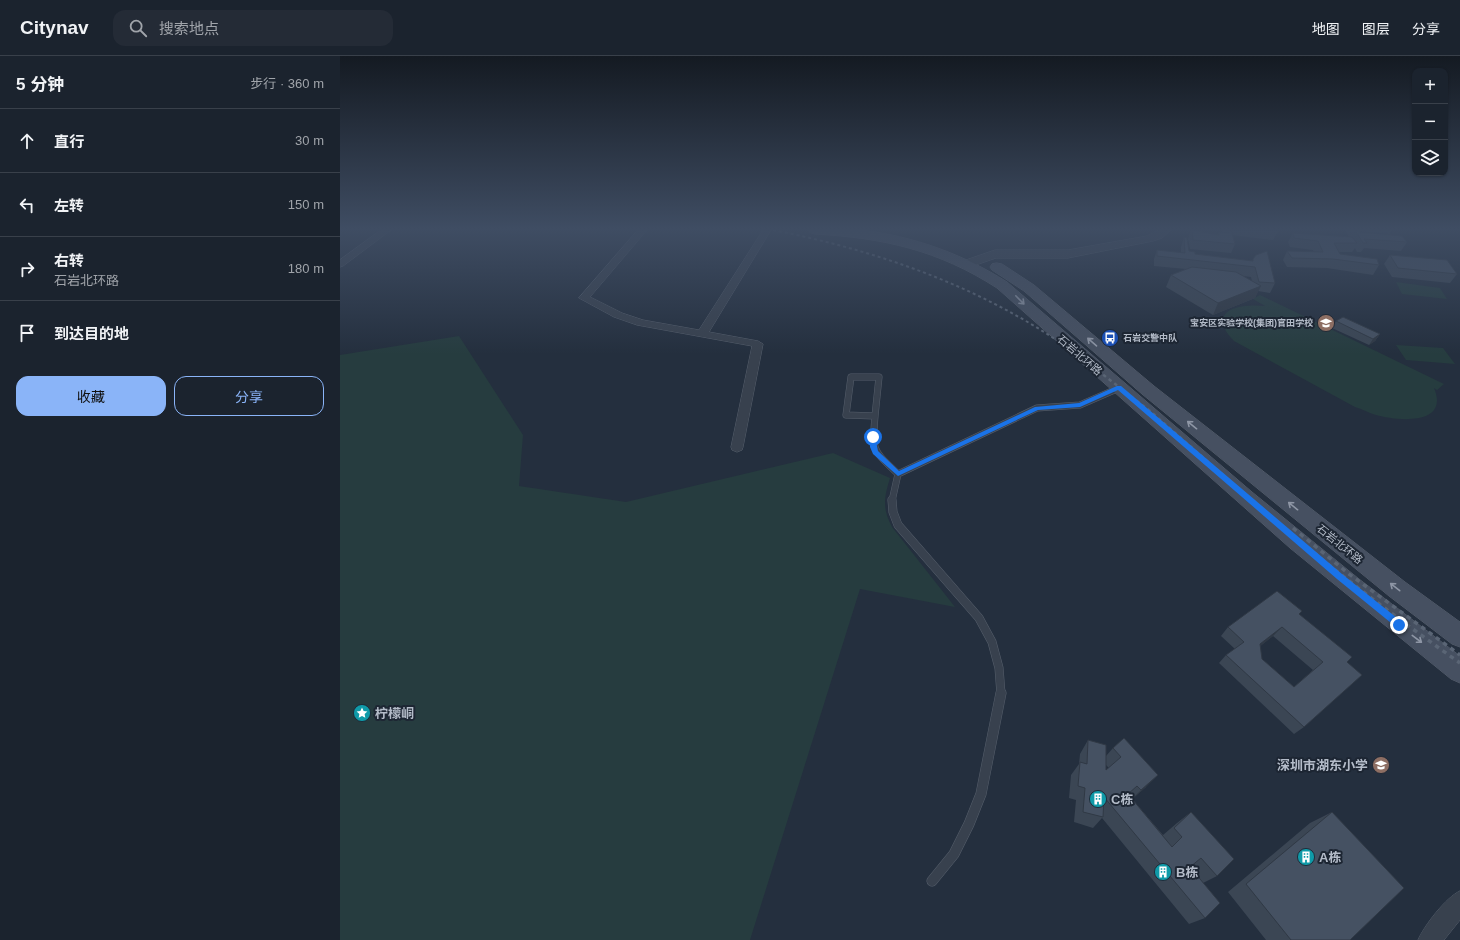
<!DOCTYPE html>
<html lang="zh">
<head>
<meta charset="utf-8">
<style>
	:root { --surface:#1b232e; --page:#242b36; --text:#f1f3f6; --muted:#a0a4aa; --line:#39404a; --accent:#8ab4f8 }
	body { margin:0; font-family:Helvetica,"Noto Sans SC",sans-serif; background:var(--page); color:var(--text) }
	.controls { position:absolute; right:12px; top:12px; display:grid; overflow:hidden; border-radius:8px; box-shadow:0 1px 3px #0004 }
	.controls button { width:36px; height:36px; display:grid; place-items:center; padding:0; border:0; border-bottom:1px solid var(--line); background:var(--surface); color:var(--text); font:20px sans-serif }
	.stop { position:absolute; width:12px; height:12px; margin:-9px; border:3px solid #1a73e8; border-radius:50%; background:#fff }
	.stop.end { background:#1a73e8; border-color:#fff; box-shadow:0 1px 4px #0008 }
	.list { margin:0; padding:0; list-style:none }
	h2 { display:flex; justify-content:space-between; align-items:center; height:52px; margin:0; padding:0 16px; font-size:17px }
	h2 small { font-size:13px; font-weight:400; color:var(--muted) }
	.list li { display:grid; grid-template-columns:26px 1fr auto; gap:12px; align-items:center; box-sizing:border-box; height:64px; padding:0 16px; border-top:1px solid var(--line) }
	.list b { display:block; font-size:15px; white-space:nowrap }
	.list p { margin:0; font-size:13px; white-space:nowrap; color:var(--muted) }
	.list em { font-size:13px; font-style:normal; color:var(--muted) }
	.actions { display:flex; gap:8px; padding:12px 16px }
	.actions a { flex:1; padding:9px 0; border:1px solid var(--accent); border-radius:12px; text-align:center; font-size:14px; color:var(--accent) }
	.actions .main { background:var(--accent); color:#111 }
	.icon { flex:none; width:22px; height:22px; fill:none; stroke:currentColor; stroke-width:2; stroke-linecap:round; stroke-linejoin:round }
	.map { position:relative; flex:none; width:1120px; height:884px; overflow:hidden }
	header { display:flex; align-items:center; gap:24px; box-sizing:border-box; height:56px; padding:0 20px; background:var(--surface); border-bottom:1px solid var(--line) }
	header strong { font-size:19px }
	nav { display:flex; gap:22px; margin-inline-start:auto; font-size:14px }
	.search { width:280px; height:36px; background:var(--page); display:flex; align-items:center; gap:10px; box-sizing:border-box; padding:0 14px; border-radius:12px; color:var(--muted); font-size:15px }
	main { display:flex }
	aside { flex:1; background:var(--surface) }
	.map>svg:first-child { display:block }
</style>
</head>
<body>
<header>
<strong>Citynav</strong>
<div class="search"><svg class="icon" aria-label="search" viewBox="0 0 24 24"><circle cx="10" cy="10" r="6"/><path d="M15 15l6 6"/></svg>搜索地点</div>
<nav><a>地图</a><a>图层</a><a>分享</a></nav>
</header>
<main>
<aside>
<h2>5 分钟<small>步行 · 360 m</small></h2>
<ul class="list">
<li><svg class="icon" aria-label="ahead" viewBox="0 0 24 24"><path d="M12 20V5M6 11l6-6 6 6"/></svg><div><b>直行</b></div><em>30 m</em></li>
<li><svg class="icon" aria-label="left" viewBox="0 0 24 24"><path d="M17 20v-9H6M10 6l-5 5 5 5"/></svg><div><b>左转</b></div><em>150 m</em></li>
<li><svg class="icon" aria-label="right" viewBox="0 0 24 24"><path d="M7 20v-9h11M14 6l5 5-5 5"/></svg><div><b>右转</b><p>石岩北环路</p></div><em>180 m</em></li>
<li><svg class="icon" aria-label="arrive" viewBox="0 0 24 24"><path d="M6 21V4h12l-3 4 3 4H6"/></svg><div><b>到达目的地</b></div></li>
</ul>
<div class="actions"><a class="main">收藏</a><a>分享</a></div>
</aside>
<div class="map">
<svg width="1120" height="884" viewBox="0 0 1120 884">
	<rect width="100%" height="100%" fill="#242f3e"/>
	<path fill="#263c3f" d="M1056 226 1100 232 1107 243 1062 238Z
		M920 239 1104 328 1097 334 1094 332C1110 370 1057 365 1036 359 1029 357 1022 353 1015 351L894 285C865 255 898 247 925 250L913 243Z
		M119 280 183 379 179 430 286 446 493 397 550 422C544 442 542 452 552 471L615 551 520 533 410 884H0V299Z
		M1056 289 1103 292 1115 308 1066 304Z"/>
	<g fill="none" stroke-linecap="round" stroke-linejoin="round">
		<g stroke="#565f6c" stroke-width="7">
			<path id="service-far2" d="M511 321H539L535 360 506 359Z
				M535 360C532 396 533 394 558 418
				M552 445 558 418 697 352 740 349 779 332"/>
		</g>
		<g stroke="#565f6c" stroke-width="9">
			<path id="service-far1" d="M552 444 553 456 558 469 639 562 652 586 659 612 661 638"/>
		</g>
		<g stroke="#565f6c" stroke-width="11">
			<path id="service" d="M592 825 614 798 629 768 641 738 661 637"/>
		</g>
		<g stroke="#565f6c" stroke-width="1">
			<path id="minor" d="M41 174H51L3 210 0 211V204Z
				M298 174H307L250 241 282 257 303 264 359 274 423 174H431L369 276 418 285 423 288 403 391 402 394 397 396 392 394 391 391 412 290 297 269 274 261 239 242Z
				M1120 835V864L1104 884H1078C1084 870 1106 841 1120 835Z"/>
		</g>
		<g stroke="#565f6c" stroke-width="1">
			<path id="tertiary" d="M819 174H831L822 182 813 185 728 202H656L627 212 623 211 621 208 623 205 655 194H728L807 180Z"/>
		</g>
		<g stroke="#565f6c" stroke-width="1">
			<path id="secondary" d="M469 174C486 174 504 173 521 174 573 180 623 198 667 226L912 436 1019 523 1120 600V627L1111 623 950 492 657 232C598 194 544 182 475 178L471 177Z
				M657 207 662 208 694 229 814 330 1065 526 1120 566V591L1112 588 1049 540 802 338 684 235 652 214 650 211 652 208Z"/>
		</g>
		<use href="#service-far2" stroke="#38414e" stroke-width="6"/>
		<use href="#service-far1" stroke="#38414e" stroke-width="8"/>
		<use href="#service" stroke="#38414e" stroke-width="10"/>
		<use href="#minor" fill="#38414e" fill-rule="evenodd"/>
		<use href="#tertiary" fill="#38414e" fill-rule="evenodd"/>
		<use href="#secondary" fill="#465061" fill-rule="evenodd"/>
		<path stroke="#5a6575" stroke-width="2" stroke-dasharray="3 3" stroke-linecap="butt" d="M433 174C539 195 642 231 731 294"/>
		<path stroke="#5a6575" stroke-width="2.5" stroke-dasharray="3.5 3.5" stroke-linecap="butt" d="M730 293 810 355 913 445"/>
		<path stroke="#5a6575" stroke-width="3.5" stroke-dasharray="4.5 4.5" stroke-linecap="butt" d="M912 444C978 503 1048 556 1120 607
			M953 472 1009 518 1120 599"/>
	</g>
	<path fill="#3b4654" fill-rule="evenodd" d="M851 174 878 178 879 176 882 177V174L938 175 933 184 892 179 895 188 891 197 850 193 848 183Z
		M1005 174H1052L1050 178 1019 175 1020 176 1067 186 1061 195 1024 192 1021 196H1017L1015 192 1012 196H999L1000 198 1039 209 1033 219 987 212 947 211 943 204 947 195 974 196 973 194 950 191 948 186 953 177 1009 181Z
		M844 181 849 195 855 198 912 205 913 203 935 227 930 237 918 235 915 242 873 259 826 231 831 219 846 213 814 210V203L817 194 841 197V191ZM903 220 911 221 912 225Z
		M1050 199 1117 218 1110 227 1052 221 1044 208Z
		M996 265 1040 278 1035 285 1029 289 992 272Z
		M959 558 1007 606 964 671 954 678 879 607 886 599 895 593 881 580 888 571ZM933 580 973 614 954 631 922 603 920 590Z
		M784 682 806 731 792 743 823 779 837 767 851 756 877 820 863 827 865 862 849 868 762 762 753 772 734 766 736 744 729 742 731 719 739 708 740 698 748 684 766 700 773 692ZM766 709 769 712 766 714Z
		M992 756 1010 884H926L888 836 970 767Z"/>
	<path fill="#303945" d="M921 230 915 242 873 259 878 247Z
		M1040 278 1035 285 1029 289 1033 283Z
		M942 571 933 580 912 597 920 588Z
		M818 719 806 731 789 746 801 734Z"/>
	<path fill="#455162" stroke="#303945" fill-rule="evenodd" d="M852 174 879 179V176L888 177V174H891L895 188 853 184Z
		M1015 174H1019L1020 176 1062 180 1067 186 1024 183 1027 187H1023Z
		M953 177 1012 181 1017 187H994L1000 198 1037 203 1039 209 993 203 952 202 947 195 983 196 978 185 954 182Z
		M844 181 847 182 849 195 855 196V198L913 205V203L916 199 927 195 935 227 919 226 915 211 817 200V194L845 197Z
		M1050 199 1107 204 1117 218 1058 212Z
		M852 211 896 216 921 230 878 247 831 219Z
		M1003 261 1040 278 1033 283 996 265Z
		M937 535 962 555 959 558 1012 601 1007 606 1022 619 964 671 886 599 904 586 888 571ZM942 571 983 606 954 631 922 603 920 588Z
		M784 682 818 719 801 734 797 730 788 738 832 791 842 781 834 772 851 756 894 803 877 820 861 802 850 811 880 847 865 862 764 741 763 761 743 756 745 732 738 730 740 706 747 708 748 684 766 689V714L781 701 773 692Z
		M992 756 1064 832 1010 884H951L906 828Z"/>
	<defs><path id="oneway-shaft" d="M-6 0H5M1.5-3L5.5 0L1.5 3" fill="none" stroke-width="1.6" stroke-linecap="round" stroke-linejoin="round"/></defs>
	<g stroke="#8e96a5">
		<use href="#oneway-shaft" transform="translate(680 244) rotate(45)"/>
		<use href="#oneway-shaft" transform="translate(752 286) rotate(-139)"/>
		<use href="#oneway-shaft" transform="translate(852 369) rotate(-141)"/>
		<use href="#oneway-shaft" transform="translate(953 450) rotate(-141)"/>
		<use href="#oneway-shaft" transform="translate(1055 531) rotate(-142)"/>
		<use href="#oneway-shaft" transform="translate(1077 583) rotate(37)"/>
	</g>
	<linearGradient id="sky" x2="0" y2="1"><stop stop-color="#141a22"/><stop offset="0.58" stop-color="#3f4d63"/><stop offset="1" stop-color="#3f4d63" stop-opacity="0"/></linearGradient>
	<rect width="1120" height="298" fill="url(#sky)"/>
	<path fill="#1a73e8" d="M777 330H781L1002 518 1062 566V571H1056L997 523 778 334 740 351 698 354 558 420 533 398 530 391V381L535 380 538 395 559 415 695 351 739 347Z"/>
	<defs>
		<g id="school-disc" transform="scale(0.9)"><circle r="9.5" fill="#8d6e63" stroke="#1d2633"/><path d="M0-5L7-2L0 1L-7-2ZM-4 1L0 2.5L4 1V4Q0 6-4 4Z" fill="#fff"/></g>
		<g id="bus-disc" transform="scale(0.9)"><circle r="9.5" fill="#1a4fb4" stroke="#1d2633"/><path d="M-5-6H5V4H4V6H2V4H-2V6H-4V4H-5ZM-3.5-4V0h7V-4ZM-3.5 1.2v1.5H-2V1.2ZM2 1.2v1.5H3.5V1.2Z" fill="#fff"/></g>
		<g id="sight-disc" transform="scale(0.9)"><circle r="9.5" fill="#0f9aa8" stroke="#1d2633"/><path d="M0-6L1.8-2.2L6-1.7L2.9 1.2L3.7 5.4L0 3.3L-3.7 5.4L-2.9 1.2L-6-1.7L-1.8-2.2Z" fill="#fff"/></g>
		<g id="building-disc" transform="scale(0.9)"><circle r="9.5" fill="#0f9aa8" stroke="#1d2633"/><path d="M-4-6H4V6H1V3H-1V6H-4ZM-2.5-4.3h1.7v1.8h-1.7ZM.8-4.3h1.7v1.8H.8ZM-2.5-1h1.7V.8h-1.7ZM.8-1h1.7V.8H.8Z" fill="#fff"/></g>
	</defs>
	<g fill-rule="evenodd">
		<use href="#school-disc" x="986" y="267"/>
		<use href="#bus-disc" x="770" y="282"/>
		<use href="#sight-disc" x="22" y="657"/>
		<use href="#school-disc" x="1041" y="709"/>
		<use href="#building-disc" x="758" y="743"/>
		<use href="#building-disc" x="966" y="801"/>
		<use href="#building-disc" x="823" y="816"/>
	</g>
	<g text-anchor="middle" stroke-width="4" stroke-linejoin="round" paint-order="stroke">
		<g font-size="9" font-weight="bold" fill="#b4bcc9" stroke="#1d2633" text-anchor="end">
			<text x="973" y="270">宝安区实验学校(集团)官田学校</text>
			<text x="783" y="285" text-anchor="start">石岩交警中队</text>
		</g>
		<g font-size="11" fill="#b4bcc9" stroke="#1d2633">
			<text transform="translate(740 299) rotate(41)" y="4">石岩北环路</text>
			<text transform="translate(1000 488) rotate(39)" y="4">石岩北环路</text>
		</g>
		<g font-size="13" font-weight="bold" fill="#b4bcc9" stroke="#1d2633" text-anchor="start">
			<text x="35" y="662">柠檬峒</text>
			<text x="1028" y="714" text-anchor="end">深圳市湖东小学</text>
			<text x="771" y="748">C栋</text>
			<text x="979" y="806">A栋</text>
			<text x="836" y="821">B栋</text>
		</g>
	</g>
</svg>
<div class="controls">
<button>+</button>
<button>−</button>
<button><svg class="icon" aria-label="layers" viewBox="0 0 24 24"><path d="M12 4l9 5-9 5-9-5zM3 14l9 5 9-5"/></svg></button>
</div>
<div class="stop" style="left:533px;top:381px"></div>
<div class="stop end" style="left:1059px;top:569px"></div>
</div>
</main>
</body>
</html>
